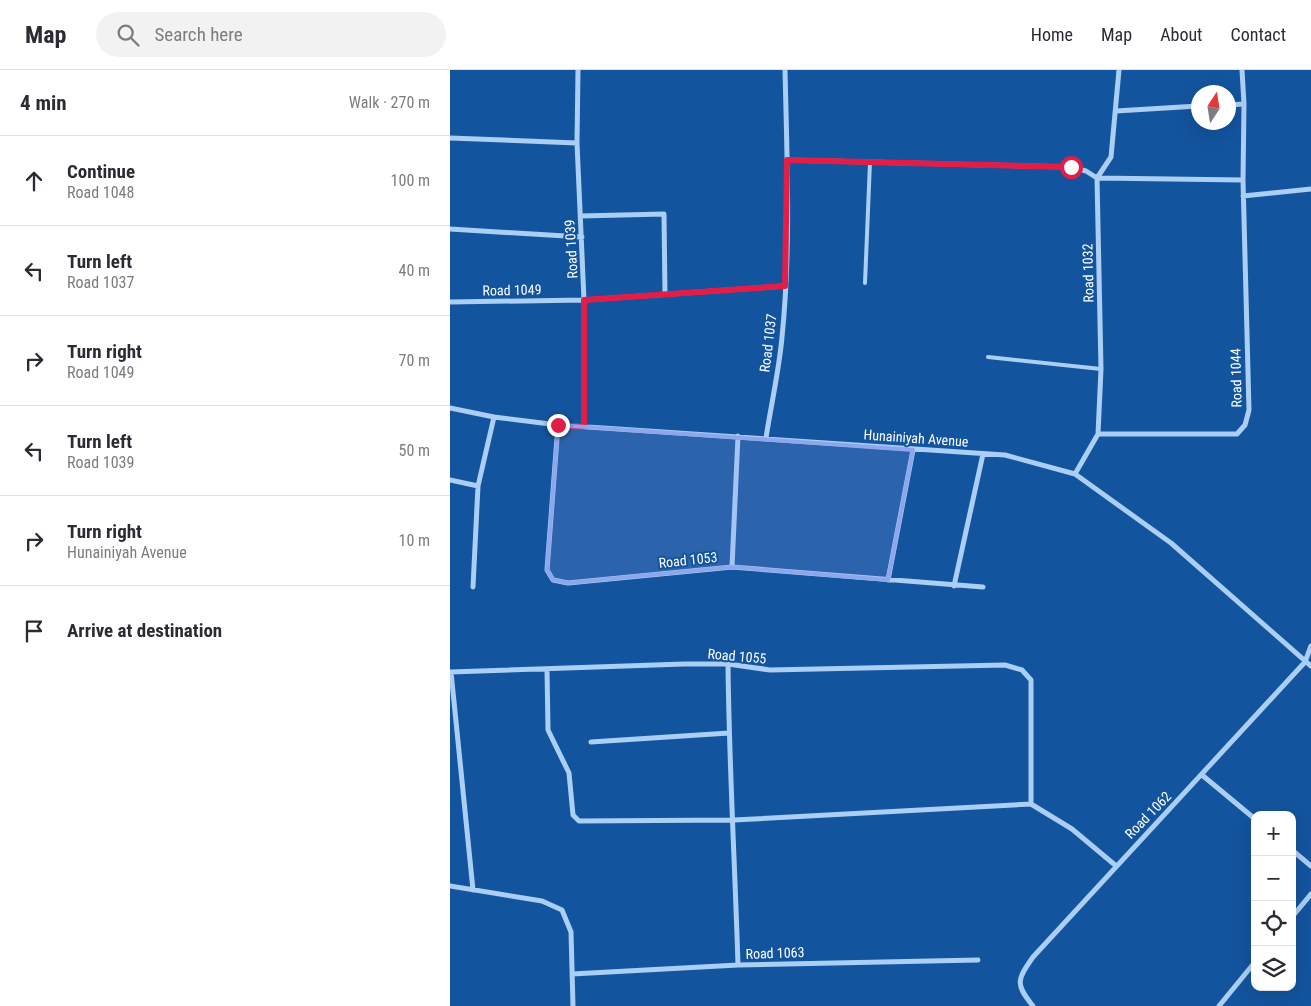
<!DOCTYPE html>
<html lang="en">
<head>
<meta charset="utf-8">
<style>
	:root { --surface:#fff; --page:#f2f2f3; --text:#2b2b33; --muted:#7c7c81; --line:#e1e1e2 }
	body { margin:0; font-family:"Roboto Condensed",sans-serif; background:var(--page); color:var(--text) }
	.controls { position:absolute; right:15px; bottom:15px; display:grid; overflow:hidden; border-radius:10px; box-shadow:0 5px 20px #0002 }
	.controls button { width:45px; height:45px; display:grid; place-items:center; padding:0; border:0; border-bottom:1px solid var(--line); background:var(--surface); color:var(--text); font:25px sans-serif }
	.compass { position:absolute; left:741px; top:15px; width:45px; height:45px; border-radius:50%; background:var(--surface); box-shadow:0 5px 20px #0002; rotate:12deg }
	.stop { position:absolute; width:15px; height:15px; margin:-11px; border:4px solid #e11d48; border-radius:50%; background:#fff }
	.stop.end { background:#e11d48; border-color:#fff; box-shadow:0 1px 5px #0008 }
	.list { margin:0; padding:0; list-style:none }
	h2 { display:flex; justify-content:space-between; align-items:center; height:65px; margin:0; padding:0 20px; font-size:21px }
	h2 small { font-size:16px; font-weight:400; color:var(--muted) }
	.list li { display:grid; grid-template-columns:32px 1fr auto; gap:15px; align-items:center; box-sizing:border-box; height:90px; padding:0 20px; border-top:1px solid var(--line) }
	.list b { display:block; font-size:19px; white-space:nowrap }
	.list p { margin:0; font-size:16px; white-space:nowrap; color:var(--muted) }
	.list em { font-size:16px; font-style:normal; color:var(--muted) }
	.icon { flex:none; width:28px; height:28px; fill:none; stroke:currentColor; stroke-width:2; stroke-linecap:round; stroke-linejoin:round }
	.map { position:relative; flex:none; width:861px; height:936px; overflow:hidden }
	header { display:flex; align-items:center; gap:30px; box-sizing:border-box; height:70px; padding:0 25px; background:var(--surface); border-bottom:1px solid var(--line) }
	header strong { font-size:24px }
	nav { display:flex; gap:28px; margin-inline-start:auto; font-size:18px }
	.search { width:350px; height:45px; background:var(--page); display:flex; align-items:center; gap:12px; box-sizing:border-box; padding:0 18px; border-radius:28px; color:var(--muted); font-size:19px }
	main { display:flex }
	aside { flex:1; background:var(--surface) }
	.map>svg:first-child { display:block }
</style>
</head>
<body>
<header>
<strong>Map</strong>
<div class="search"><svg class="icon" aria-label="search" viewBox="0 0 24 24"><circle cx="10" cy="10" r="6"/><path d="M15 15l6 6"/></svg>Search here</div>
<nav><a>Home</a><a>Map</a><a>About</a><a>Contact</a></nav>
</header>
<main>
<aside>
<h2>4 min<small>Walk · 270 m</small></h2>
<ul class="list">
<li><svg class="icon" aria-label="ahead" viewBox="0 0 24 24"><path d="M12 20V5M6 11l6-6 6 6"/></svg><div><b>Continue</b><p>Road 1048</p></div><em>100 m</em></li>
<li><svg class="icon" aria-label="left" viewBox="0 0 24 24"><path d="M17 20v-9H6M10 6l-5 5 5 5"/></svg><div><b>Turn left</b><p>Road 1037</p></div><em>40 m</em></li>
<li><svg class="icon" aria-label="right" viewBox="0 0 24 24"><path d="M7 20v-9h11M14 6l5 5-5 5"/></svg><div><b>Turn right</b><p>Road 1049</p></div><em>70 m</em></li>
<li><svg class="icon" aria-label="left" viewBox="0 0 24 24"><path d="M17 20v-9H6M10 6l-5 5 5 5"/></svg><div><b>Turn left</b><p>Road 1039</p></div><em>50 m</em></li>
<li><svg class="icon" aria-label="right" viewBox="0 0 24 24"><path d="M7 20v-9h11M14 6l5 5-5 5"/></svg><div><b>Turn right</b><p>Hunainiyah Avenue</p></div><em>10 m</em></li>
<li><svg class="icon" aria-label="arrive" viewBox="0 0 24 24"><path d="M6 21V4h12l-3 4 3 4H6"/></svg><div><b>Arrive at destination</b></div></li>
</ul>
</aside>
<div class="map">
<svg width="861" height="936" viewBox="0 0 861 936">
	<rect width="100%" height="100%" fill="#13549e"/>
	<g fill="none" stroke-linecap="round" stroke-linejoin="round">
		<path stroke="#aacef4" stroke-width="4" d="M415 213 420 92
			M538 287 651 299"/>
		<path stroke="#aacef4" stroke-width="5" d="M128 0 127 73 134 230V357
			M778 35 794 34
			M666 41 748 36
			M0 68 127 73
			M337 90 621 97 636 101 647 108
			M647 108 793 110
			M793 126 861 119
			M130 146 214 144 215 224
			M0 159 132 167
			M0 232 134 230 335 216
			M0 338 44 347 108 355 555 385 625 404 721 473 861 596
			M108 355 97 500 103 510 118 513 282 497 533 517
			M648 364H787L795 355 799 340 793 110 794 34 792 0
			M316 368C321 335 329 301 332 267 341 179 337 88 335 0
			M625 404 648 364 651 299 647 108 661 87 669 0
			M0 410 28 416
			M282 497 288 366
			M438 510 463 380
			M504 516 533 384
			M23 517 28 416 44 347
			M278 594C279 695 285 795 288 895
			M97 599 98 660 119 703 123 745 129 751 284 750 581 734 622 759 665 795
			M0 602 234 594H278L320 600 555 595 572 600 581 610V734
			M1 602 23 820
			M141 672 279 663
			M752 705 805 749
			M842 780 861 796
			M0 816 92 831 112 840 121 862 123 936
			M842 847 861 824
			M122 904 288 895 528 890
			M583 936C565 914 567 910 583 887L855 592 861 576
			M769 936 805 892"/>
	</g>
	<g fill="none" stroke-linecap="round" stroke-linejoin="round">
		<path stroke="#e11d48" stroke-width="6" d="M108 355 134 357V230L335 216 337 90 621 97"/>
	</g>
	<path fill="#8ea6ec" fill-opacity="0.2" stroke="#8ea6ec" stroke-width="4" stroke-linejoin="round" d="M108 355 463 380 438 510 282 497 118 513 103 510 97 500Z"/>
	<g text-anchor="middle" stroke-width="4" stroke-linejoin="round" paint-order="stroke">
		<g font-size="14" fill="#fff" stroke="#13549e">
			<text transform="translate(121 179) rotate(-93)" y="5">Road 1039</text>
			<text transform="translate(638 203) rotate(-91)" y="5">Road 1032</text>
			<text transform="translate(62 220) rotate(-1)" y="5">Road 1049</text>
			<text transform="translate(318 273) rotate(-83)" y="5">Road 1037</text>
			<text transform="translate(786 308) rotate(-91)" y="5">Road 1044</text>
			<text transform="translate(466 368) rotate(4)" y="5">Hunainiyah Avenue</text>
			<text transform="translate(238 490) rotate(-6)" y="5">Road 1053</text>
			<text transform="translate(287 586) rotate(5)" y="5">Road 1055</text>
			<text transform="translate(698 745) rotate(-46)" y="5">Road 1062</text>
			<text transform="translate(325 883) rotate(-2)" y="5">Road 1063</text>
		</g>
	</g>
</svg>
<div class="controls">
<button>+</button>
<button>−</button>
<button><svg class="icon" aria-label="locate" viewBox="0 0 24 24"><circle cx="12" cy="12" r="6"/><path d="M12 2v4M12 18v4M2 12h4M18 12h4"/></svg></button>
<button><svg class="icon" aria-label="layers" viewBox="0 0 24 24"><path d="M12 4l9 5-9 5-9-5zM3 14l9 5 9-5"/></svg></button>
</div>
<svg class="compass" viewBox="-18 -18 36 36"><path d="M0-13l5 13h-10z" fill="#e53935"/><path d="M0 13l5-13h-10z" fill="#7c7c81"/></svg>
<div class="stop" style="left:621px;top:97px"></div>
<div class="stop end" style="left:108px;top:355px"></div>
</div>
</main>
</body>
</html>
